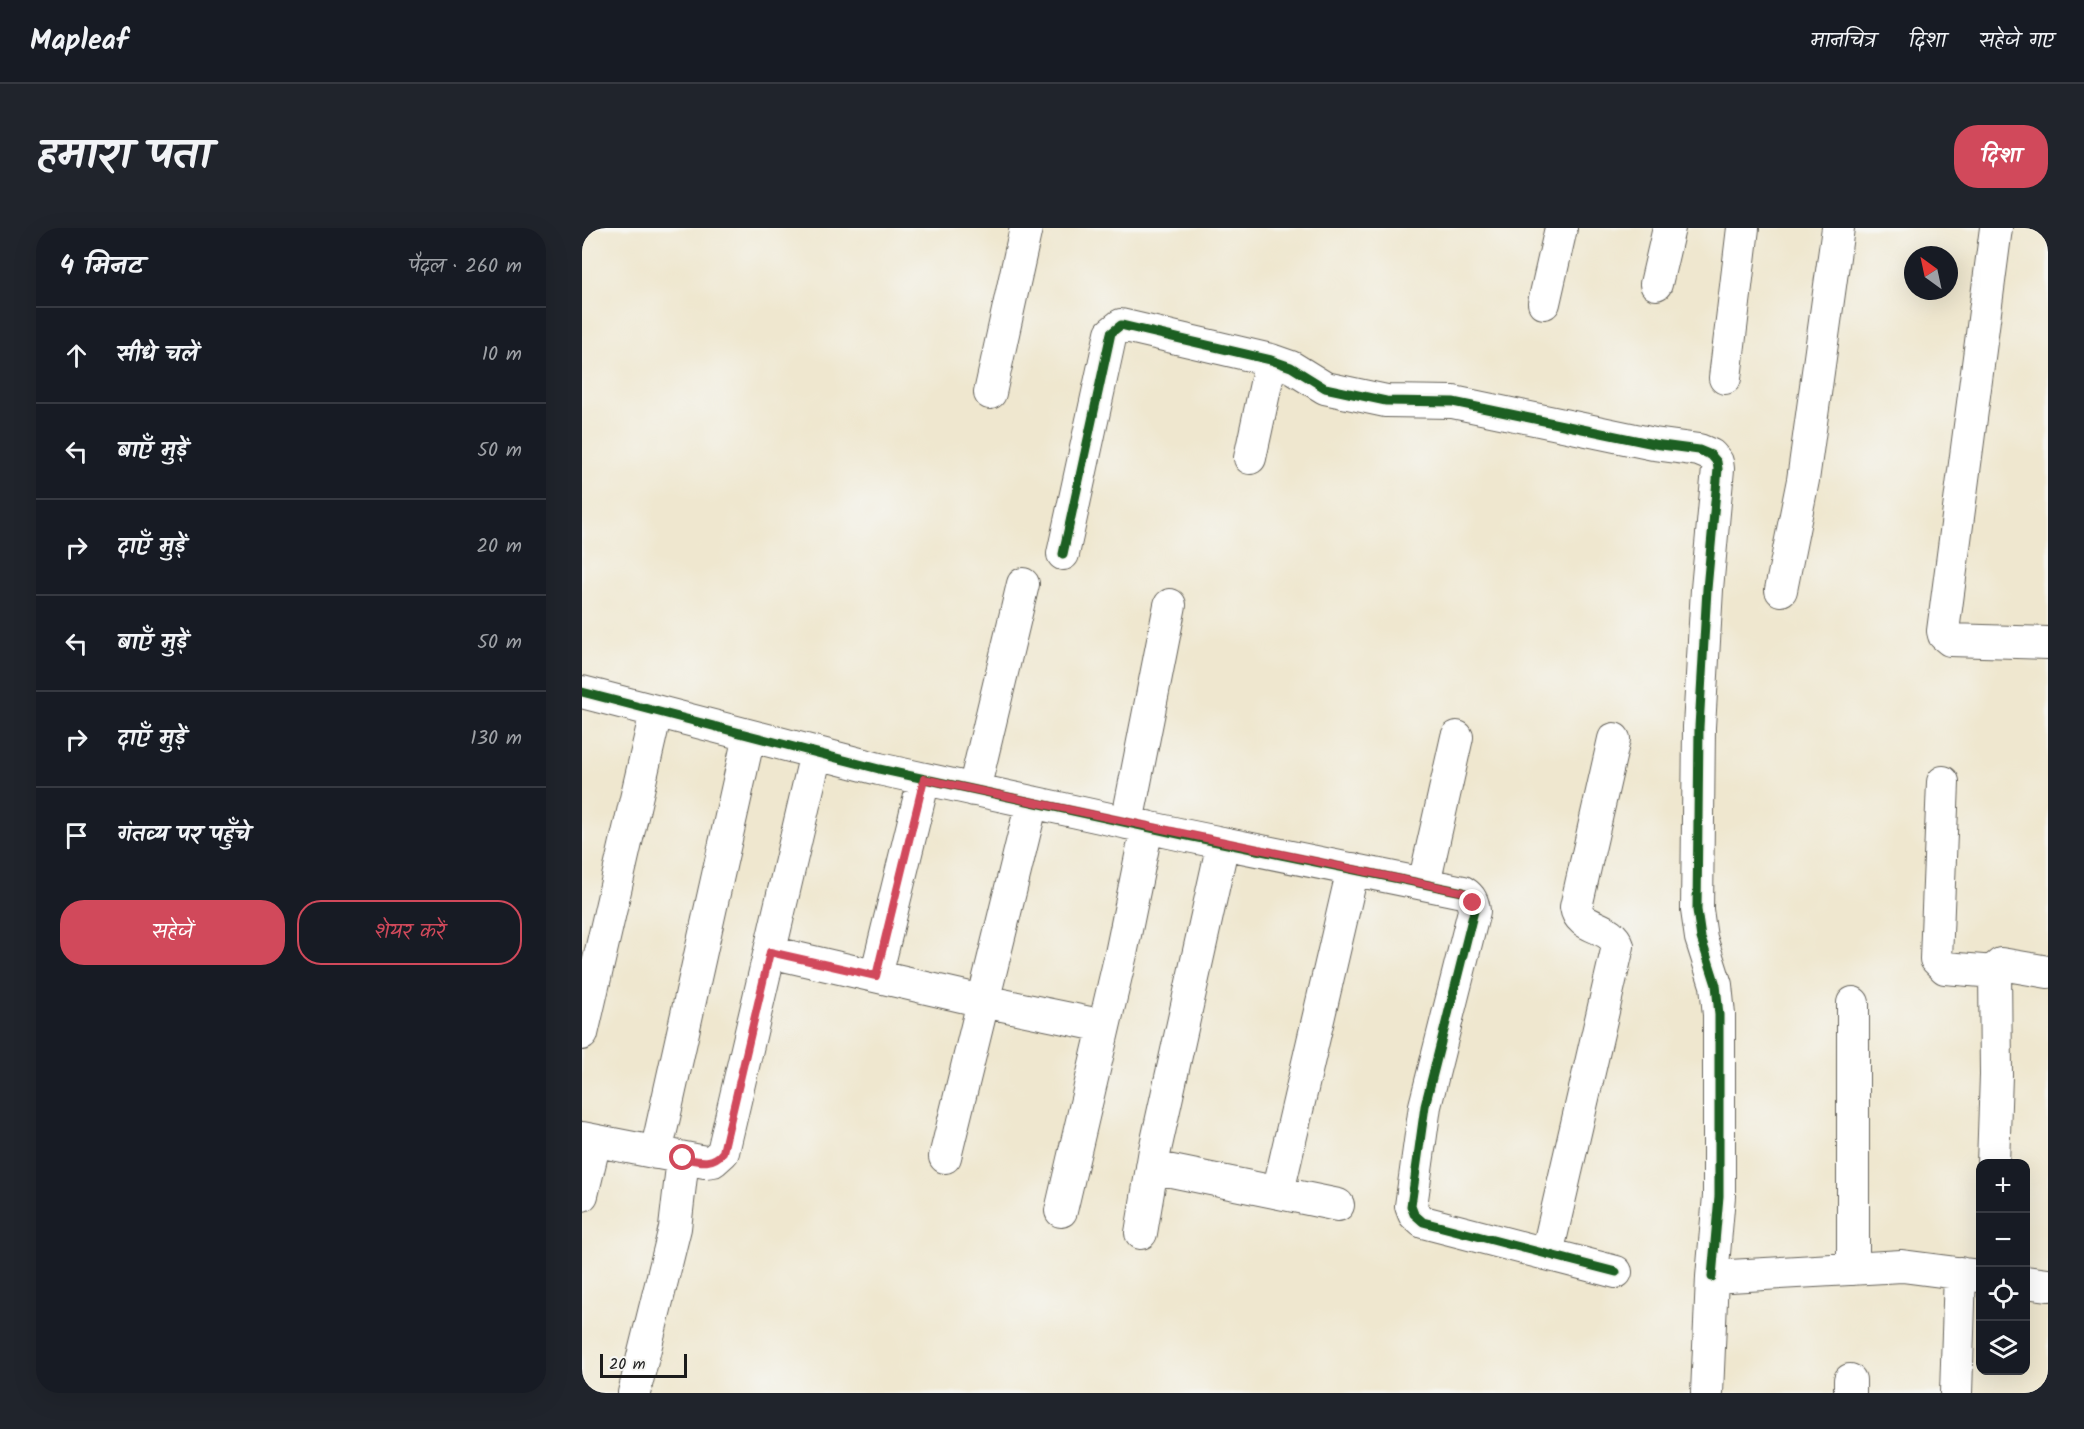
<!DOCTYPE html>
<html lang="hi">
<head>
<meta charset="utf-8">
<style>
	:root { --surface:#171b24; --page:#20242c; --text:#f1f3f6; --muted:#9ea1a6; --line:#363941; --accent:#d1495b }
	body { margin:0; font-family:Kalam,"Playpen Sans Deva",sans-serif; background:var(--page); color:var(--text) }
	.controls { position:absolute; right:18px; bottom:18px; display:grid; overflow:hidden; border-radius:12px; box-shadow:0 6px 24px #0002 }
	.controls button { width:54px; height:54px; display:grid; place-items:center; padding:0; border:0; border-bottom:2px solid var(--line); background:var(--surface); color:var(--text); font:30px sans-serif }
	.compass { position:absolute; left:1322px; top:18px; width:54px; height:54px; border-radius:50%; background:var(--surface); box-shadow:0 6px 24px #0002; rotate:327deg }
	.scale { position:absolute; left:18px; bottom:15px; width:87px; box-sizing:border-box; padding-left:6px; border:3px solid #1c1c1c; border-top:0; font-size:16px; line-height:21px; white-space:nowrap; color:#1c1c1c; -webkit-text-stroke:4px #f6f6f2; paint-order:stroke }
	.stop { position:absolute; width:18px; height:18px; margin:-14px; border:4px solid #d1495b; border-radius:50%; background:#fff }
	.stop.end { background:#d1495b; border-color:#fff; box-shadow:0 2px 6px #0008 }
	.list { margin:0; padding:0; list-style:none }
	h2 { display:flex; justify-content:space-between; align-items:center; height:78px; margin:0; padding:0 24px; font-size:26px }
	h2 small { font-size:20px; font-weight:400; color:var(--muted) }
	.list li { display:grid; grid-template-columns:39px 1fr auto; gap:18px; align-items:center; box-sizing:border-box; height:96px; padding:0 24px; border-top:2px solid var(--line) }
	.list b { display:block; font-size:22px; white-space:nowrap }
	.list em { font-size:20px; font-style:normal; color:var(--muted) }
	.actions { display:flex; gap:12px; padding:18px 24px }
	.actions a { flex:1; padding:14px 0; border:2px solid var(--accent); border-radius:24px; text-align:center; font-size:21px; color:var(--accent) }
	.actions .main { background:var(--accent); color:#fff }
	.icon { flex:none; width:33px; height:33px; fill:none; stroke:currentColor; stroke-width:2; stroke-linecap:round; stroke-linejoin:round }
	.map { position:relative; flex:none; width:1466px; height:1165px; overflow:hidden; border-radius:24px }
	header { display:flex; align-items:center; gap:36px; box-sizing:border-box; height:84px; padding:0 30px; background:var(--surface); border-bottom:2px solid var(--line) }
	header strong { font-size:28px }
	nav { display:flex; gap:33px; margin-inline-start:auto; font-size:21px }
	.intro { display:flex; align-items:center; justify-content:space-between; box-sizing:border-box; height:144px; padding:0 36px }
	h1 { margin:0; font-size:42px }
	.button { padding:15px 27px; border-radius:24px; background:var(--accent); color:#fff; font-size:21px; font-weight:700 }
	main { display:flex; gap:36px; padding:0 36px }
	aside { flex:1; background:var(--surface); border-radius:24px; box-shadow:0 6px 24px #0002 }
	.map>svg:first-child { display:block }
</style>
</head>
<body>
<header>
<strong>Mapleaf</strong>
<nav><a>मानचित्र</a><a>दिशा</a><a>सहेजे गए</a></nav>
</header>
<div class="intro"><h1>हमारा पता</h1><a class="button">दिशा</a></div>
<main>
<aside>
<h2>4 मिनट<small>पैदल · 260 m</small></h2>
<ul class="list">
<li><svg class="icon" aria-label="ahead" viewBox="0 0 24 24"><path d="M12 20V5M6 11l6-6 6 6"/></svg><div><b>सीधे चलें</b></div><em>10 m</em></li>
<li><svg class="icon" aria-label="left" viewBox="0 0 24 24"><path d="M17 20v-9H6M10 6l-5 5 5 5"/></svg><div><b>बाएँ मुड़ें</b></div><em>50 m</em></li>
<li><svg class="icon" aria-label="right" viewBox="0 0 24 24"><path d="M7 20v-9h11M14 6l5 5-5 5"/></svg><div><b>दाएँ मुड़ें</b></div><em>20 m</em></li>
<li><svg class="icon" aria-label="left" viewBox="0 0 24 24"><path d="M17 20v-9H6M10 6l-5 5 5 5"/></svg><div><b>बाएँ मुड़ें</b></div><em>50 m</em></li>
<li><svg class="icon" aria-label="right" viewBox="0 0 24 24"><path d="M7 20v-9h11M14 6l5 5-5 5"/></svg><div><b>दाएँ मुड़ें</b></div><em>130 m</em></li>
<li><svg class="icon" aria-label="arrive" viewBox="0 0 24 24"><path d="M6 21V4h12l-3 4 3 4H6"/></svg><div><b>गंतव्य पर पहुँचे</b></div></li>
</ul>
<div class="actions"><a class="main">सहेजें</a><a>शेयर करें</a></div>
</aside>
<div class="map">
<svg width="1466" height="1165" viewBox="0 0 1466 1165">
	<rect width="100%" height="100%" fill="#f6f6f2"/>
	<filter id="ink" filterUnits="userSpaceOnUse"><feTurbulence type="fractalNoise" baseFrequency=".0167" numOctaves="2"/><feDisplacementMap in="SourceGraphic" scale="12" xChannelSelector="R" yChannelSelector="G"/><feConvolveMatrix kernelMatrix="1 2 1 2 8 2 1 2 1" color-interpolation-filters="sRGB"/></filter>
	<filter id="wash" filterUnits="userSpaceOnUse"><feTurbulence type="fractalNoise" baseFrequency=".008" numOctaves="4" result="noise"/><feDisplacementMap in="SourceGraphic" scale="24" xChannelSelector="R" yChannelSelector="G"/><feGaussianBlur stdDeviation="1.35" result="paint"/><feColorMatrix in="noise" values="0 0 0 0 0 0 0 0 0 0 0 0 0 0 0 0 0 1.4 0 .05"/><feComposite in="paint" operator="in"/></filter>
	<g filter="url(#wash)">
		<rect width="100%" height="100%" fill="#efe7cf"/>
	</g>
	<g filter="url(#ink)">
		<g fill="none" stroke-linecap="round" stroke-linejoin="round">
			<g stroke="#66635b" stroke-width="34">
				<path id="minor" d="M1414 0 1361 403 1362 407 1368 412 1466 415
					M1074 56 1087 0
					M962 75 979 0
					M1143 150 1161 0
					M408 165 444 0
					M668 230 689 132
					M481 326 529 105 539 97 689 132 709 139 743 160 804 173 871 174 1072 216 1117 222 1129 227 1135 234 1136 241 1125 361 1117 499 1115 682 1119 710 1134 757 1137 787V968L1130 1049
					M1199 362 1221 252 1256 0
					M0 464 297 541 601 607 881 664C889 669 891 674 892 683L843 878 829 978 832 986 841 994 1034 1044
					M1361 554 1354 731 1363 740 1413 744
					M392 562 441 356
					M545 595 588 377
					M842 656 875 509
					M188 724 401 773 522 798
					M294 748 342 551
					M1271 775V1041
					M0 806 74 484
					M0 910 123 934 131 933 141 924 234 525
					M74 925 167 508
					M363 929 450 574
					M1411 936 1414 847 1413 741 1419 736 1466 744
					M570 939 756 977
					M696 964 771 641
					M0 967 13 913
					M479 983 539 726 565 599
					M559 1005 573 922 641 615
					M965 1026 1036 718C1029 696 997 702 994 679L1032 511
					M1444 1054 1466 1057
					M52 1165 93 1000 101 930
					M1125 1165 1130 1049 1320 1038 1398 1048
					M1268 1165V1152
					M1374 1165 1378 1045"/>
			</g>
			<use href="#minor" stroke="#fff" stroke-width="32"/>
			<g stroke="#f6f6f2" stroke-width="13">
				<path id="cycleway" d="M481 326 529 105 539 97 689 132 709 139 743 160 804 173 871 174 1072 216 1117 222 1129 227 1135 234 1136 241 1125 361 1117 499 1115 682 1119 710 1134 757 1137 787V968L1130 1049
					M0 464 297 541 601 607 881 664C889 669 891 674 892 683L843 878 829 978 832 986 841 994 1034 1044"/>
			</g>
			<use href="#cycleway" stroke="#1b5e20" stroke-width="9"/>
		</g>
	</g>
	<g fill="none" stroke-linecap="round" stroke-linejoin="round" filter="url(#ink)">
		<path stroke="#d1495b" stroke-width="8" d="M101 930C116 933 130 938 141 924L188 724 294 748 342 551 881 664 888 668 891 675"/>
	</g>
</svg>
<div class="controls">
<button>+</button>
<button>−</button>
<button><svg class="icon" aria-label="locate" viewBox="0 0 24 24"><circle cx="12" cy="12" r="6"/><path d="M12 2v4M12 18v4M2 12h4M18 12h4"/></svg></button>
<button><svg class="icon" aria-label="layers" viewBox="0 0 24 24"><path d="M12 4l9 5-9 5-9-5zM3 14l9 5 9-5"/></svg></button>
</div>
<svg class="compass" viewBox="-18 -18 36 36"><path d="M0-13l5 13h-10z" fill="#e53935"/><path d="M0 13l5-13h-10z" fill="#9ea1a6"/></svg>
<div class="scale">20 m</div>
<div class="stop" style="left:101px;top:930px"></div>
<div class="stop end" style="left:891px;top:675px"></div>
</div>
</main>
</body>
</html>
